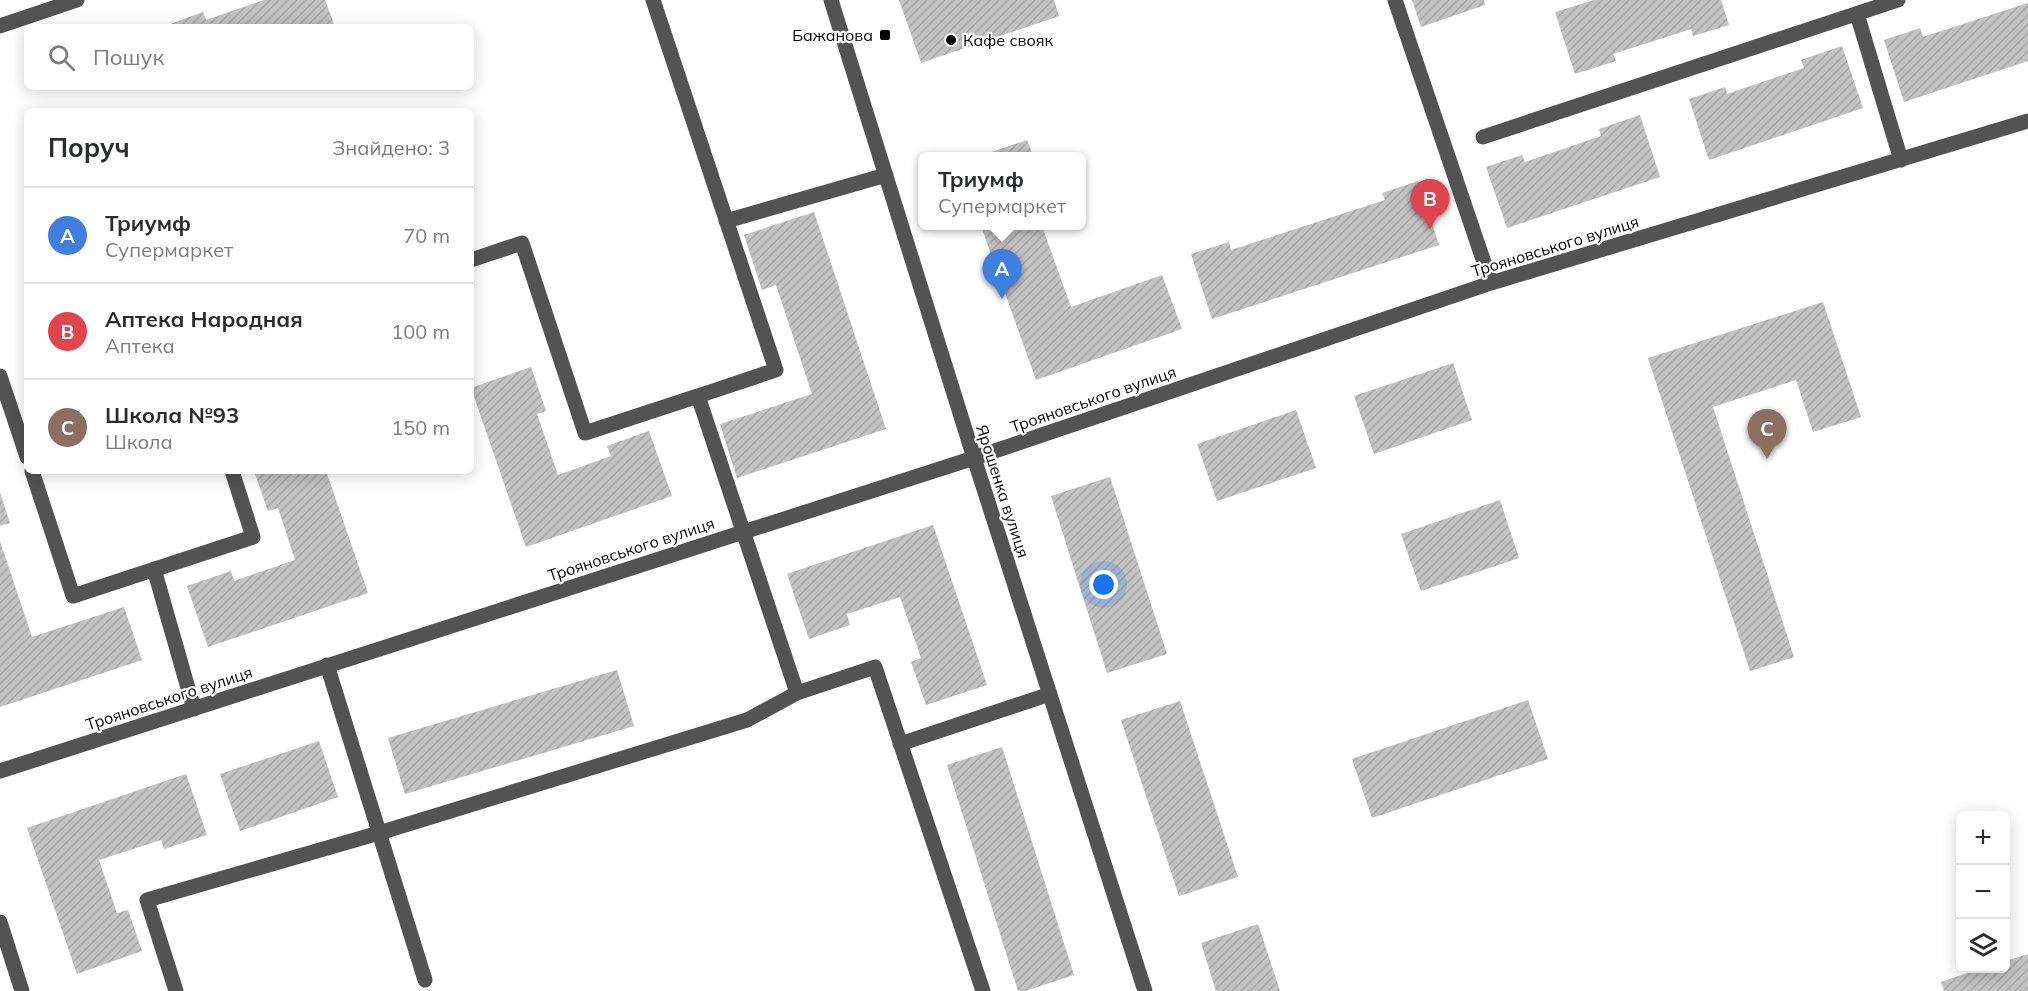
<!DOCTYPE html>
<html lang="uk">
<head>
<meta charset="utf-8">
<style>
	:root { --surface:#fff; --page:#f7f7f7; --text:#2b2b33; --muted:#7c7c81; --line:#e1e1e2; --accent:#000 }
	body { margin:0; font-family:Mulish,sans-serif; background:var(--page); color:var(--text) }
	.controls { position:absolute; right:18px; bottom:18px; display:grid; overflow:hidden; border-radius:9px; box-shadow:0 3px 15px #0003 }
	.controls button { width:54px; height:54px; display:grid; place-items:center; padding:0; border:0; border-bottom:2px solid var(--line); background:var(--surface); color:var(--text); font:30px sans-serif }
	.you { position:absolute; left:1104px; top:585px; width:21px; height:21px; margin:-15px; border:4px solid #fff; border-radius:50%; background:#1a73e8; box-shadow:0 0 0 9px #1a73e833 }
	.badge { display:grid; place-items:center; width:39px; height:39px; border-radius:50%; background:var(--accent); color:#fff; font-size:20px; font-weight:700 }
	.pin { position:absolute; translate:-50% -50px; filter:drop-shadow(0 2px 3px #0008) }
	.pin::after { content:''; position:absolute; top:32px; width:21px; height:18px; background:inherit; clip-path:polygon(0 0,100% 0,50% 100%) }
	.popup { position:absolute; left:918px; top:152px; width:168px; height:78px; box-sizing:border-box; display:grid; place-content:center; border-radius:9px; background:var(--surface); filter:drop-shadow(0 2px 4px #0005); font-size:20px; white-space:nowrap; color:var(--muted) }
	.popup b { font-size:22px; color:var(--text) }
	.popup::after { content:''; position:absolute; left:50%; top:100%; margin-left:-12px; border:12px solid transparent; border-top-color:var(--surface) }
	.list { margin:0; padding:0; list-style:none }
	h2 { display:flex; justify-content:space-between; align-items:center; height:78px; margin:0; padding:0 24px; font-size:26px }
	h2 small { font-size:20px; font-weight:400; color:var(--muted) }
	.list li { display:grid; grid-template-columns:39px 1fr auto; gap:18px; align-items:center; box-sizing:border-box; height:96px; padding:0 24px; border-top:2px solid var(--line) }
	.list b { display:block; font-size:22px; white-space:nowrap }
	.list p { margin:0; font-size:20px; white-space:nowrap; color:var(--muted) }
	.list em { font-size:20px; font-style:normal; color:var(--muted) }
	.icon { flex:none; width:33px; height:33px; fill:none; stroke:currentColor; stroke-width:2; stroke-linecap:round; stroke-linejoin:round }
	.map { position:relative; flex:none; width:2028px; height:991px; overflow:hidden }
	.search { position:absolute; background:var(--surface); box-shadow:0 3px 15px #0003; left:24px; top:24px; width:450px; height:66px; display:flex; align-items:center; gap:15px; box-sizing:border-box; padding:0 21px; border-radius:9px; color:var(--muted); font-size:22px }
	.panel { position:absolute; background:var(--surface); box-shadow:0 3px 15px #0003; left:24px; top:108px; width:450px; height:366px; border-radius:9px }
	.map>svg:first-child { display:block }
</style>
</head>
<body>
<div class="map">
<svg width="2028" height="991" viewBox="0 0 2028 991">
	<defs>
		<pattern id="building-hatch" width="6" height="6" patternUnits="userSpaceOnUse" patternTransform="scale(1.5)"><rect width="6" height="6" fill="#c3c3c3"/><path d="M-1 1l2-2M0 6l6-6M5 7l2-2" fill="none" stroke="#a6a6a6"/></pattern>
	</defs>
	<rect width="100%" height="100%" fill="#fff"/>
	<path fill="url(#building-hatch)" d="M264 0H325L335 27H162L203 12 206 20Z
		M899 0H1054L1059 16 921 63Z
		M1412 0H1484L1485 5 1421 27Z
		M1594 0H1721L1729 25 1693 36 1691 29 1613 54 1616 61 1575 74 1555 12Z
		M2028 3V61L1904 102 1884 40 1920 28 1923 37Z
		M1842 46 1863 108 1709 160 1689 99 1725 87 1727 94 1804 68 1801 60Z
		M1640 115 1660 177 1507 228 1486 167 1522 155 1525 162 1601 136 1599 129Z
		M1027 140 1033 156H980Z
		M1418 181 1439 245 1212 319 1191 254 1229 242 1231 250 1385 200 1382 193Z
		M814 212 886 429 737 478 720 424 812 394 776 285 762 290 744 235Z
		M981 226H1042L1071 307 1162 275 1182 329 1036 380Z
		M1823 302 1861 417 1813 432 1796 380 1713 407 1794 657 1750 671 1648 358Z
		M1453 363 1472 420 1374 454 1354 396Z
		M531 367 546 411 537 414 558 475 611 456 607 446 649 431 672 496 526 547 471 388Z
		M1296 410 1316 468 1217 501 1197 444Z
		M254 471H326L368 593 208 647 187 586 231 571 234 581 295 560 278 508 268 511Z
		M1110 477 1167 654 1107 673 1051 496Z
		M0 493 10 523 0 526Z
		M1500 500 1519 558 1421 591 1401 534Z
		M933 525 987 685 926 705 911 662 921 658 900 597 847 614 850 625 809 639 787 574Z
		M0 541 32 637 124 607 142 660 0 707Z
		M617 670 634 726 405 794 388 738Z
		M1528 700 1548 759 1372 818 1352 759Z
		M1180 701 1238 877 1179 896 1121 720Z
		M319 741 338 797 240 831 220 774Z
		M1002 747 1074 975 1025 991H1018L947 765Z
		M186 774 207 835 164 849 161 840 99 860 117 913 128 910 142 951 77 974 27 828Z
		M1258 924 1280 991H1216L1201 943Z
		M2028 954V991H1944L1941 982 1982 968H2006V961Z"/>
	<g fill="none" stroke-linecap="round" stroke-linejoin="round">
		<path stroke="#535353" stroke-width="15" d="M653 0 776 370 698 396 797 693 875 667 983 991
			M831 0 974 458 1145 991
			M1395 0 1491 283
			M1857 14 1901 160
			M0 26 77 0
			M1483 137 1898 0
			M726 221 886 175
			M471 260 522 243 585 433 698 396
			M0 376 27 457
			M32 471 73 596 253 537 232 471
			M154 569 194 709
			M327 665 425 980
			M900 744 1050 694
			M0 771 974 458 1491 283 2028 121
			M0 922 22 991
			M176 991 147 900 379 833 747 720 797 693"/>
	</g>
	<g fill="#000" stroke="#fff" stroke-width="2">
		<rect x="879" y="29" width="12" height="12" rx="3"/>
		<circle cx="951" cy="40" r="6"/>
	</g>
	<g text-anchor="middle" stroke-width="4.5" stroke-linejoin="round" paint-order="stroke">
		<g font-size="16" fill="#000" stroke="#fff" text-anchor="end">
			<text x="873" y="41">Бажанова</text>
			<text x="963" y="46" text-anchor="start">Кафе свояк</text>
		</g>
		<g font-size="16" fill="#000" stroke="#fff">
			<text transform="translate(1555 246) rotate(-17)" y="6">Трояновського вулиця</text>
			<text transform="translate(1093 399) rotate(-19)" y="6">Трояновського вулиця</text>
			<text transform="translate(1003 491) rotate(72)" y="6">Ярошенка вулиця</text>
			<text transform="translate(631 549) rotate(-18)" y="6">Трояновського вулиця</text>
			<text transform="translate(169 698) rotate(-18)" y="6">Трояновського вулиця</text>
		</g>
	</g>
</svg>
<div class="controls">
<button>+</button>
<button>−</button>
<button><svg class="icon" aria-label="layers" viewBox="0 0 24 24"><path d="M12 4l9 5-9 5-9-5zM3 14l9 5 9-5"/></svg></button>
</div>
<div class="you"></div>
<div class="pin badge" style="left:1002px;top:299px;background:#3f7fe0">A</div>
<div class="popup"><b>Триумф</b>Супермаркет</div>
<div class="pin badge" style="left:1430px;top:229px;background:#e0444e">B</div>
<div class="pin badge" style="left:1767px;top:459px;background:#8d6e63">C</div>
<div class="search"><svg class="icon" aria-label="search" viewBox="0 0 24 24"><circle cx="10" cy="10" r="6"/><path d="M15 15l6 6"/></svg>Пошук</div>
<section class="panel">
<h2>Поруч<small>Знайдено: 3</small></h2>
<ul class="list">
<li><span class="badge" style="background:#3f7fe0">A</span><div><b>Триумф</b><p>Супермаркет</p></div><em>70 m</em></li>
<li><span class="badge" style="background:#e0444e">B</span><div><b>Аптека Народная</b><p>Аптека</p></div><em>100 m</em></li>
<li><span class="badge" style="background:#8d6e63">C</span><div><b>Школа №93</b><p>Школа</p></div><em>150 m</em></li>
</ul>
</section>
</div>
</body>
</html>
